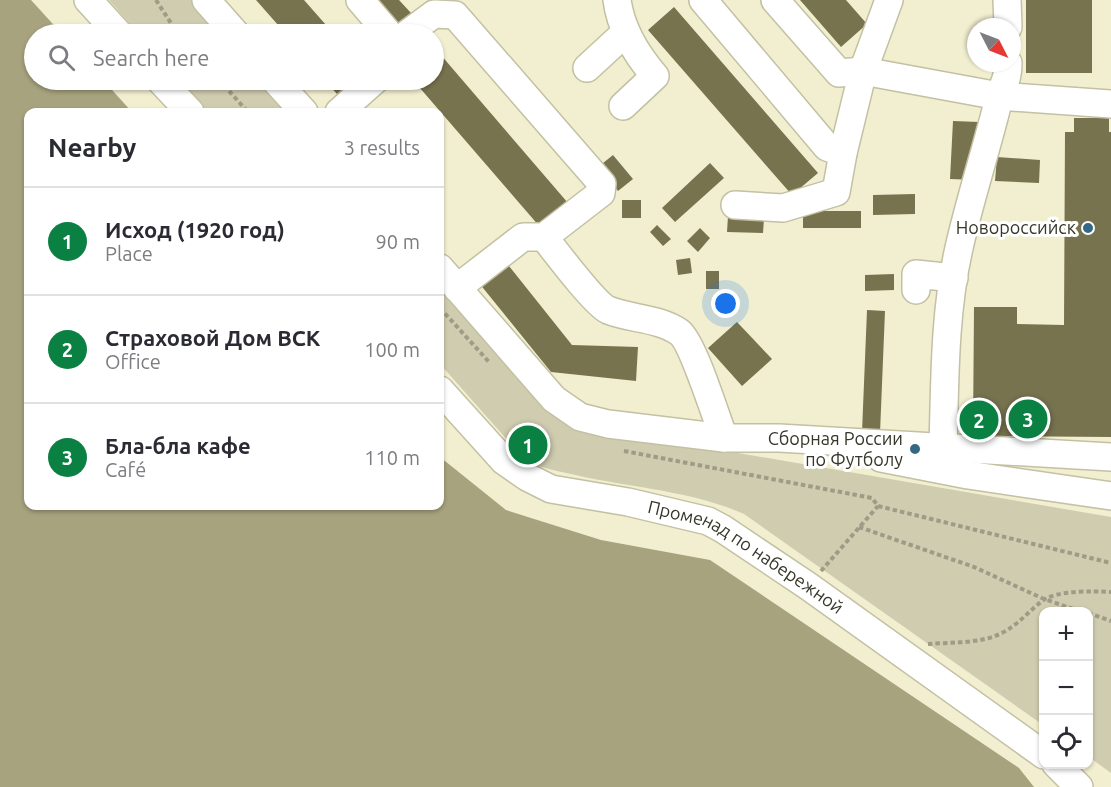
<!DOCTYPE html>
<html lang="en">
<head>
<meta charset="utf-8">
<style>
	:root { --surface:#fff; --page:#f7f7f7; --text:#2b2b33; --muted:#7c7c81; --line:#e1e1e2; --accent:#0b8043 }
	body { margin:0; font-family:Ubuntu,sans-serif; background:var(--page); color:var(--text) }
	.controls { position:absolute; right:18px; bottom:18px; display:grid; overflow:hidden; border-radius:12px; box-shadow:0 2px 4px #0004 }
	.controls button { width:54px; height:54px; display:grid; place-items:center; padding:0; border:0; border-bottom:2px solid var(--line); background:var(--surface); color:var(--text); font:30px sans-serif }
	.compass { position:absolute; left:967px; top:18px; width:54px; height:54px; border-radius:50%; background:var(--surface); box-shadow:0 2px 4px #0004; rotate:132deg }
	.you { position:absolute; left:726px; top:304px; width:21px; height:21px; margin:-15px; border:4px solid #fff; border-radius:50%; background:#1a73e8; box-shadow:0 0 0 9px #1a73e833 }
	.badge { display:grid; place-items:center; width:39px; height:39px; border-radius:50%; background:var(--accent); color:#fff; font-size:20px; font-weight:700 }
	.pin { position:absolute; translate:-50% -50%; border:3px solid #fff; box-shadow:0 2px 6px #0006 }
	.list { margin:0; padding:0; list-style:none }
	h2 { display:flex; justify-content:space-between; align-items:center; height:78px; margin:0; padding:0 24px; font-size:26px }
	h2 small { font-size:20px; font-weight:400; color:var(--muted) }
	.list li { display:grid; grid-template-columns:39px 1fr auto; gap:18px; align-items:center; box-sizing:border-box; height:108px; padding:0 24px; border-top:2px solid var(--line) }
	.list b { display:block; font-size:22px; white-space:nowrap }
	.list p { margin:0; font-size:20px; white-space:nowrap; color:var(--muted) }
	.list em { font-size:20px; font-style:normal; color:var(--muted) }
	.icon { flex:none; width:33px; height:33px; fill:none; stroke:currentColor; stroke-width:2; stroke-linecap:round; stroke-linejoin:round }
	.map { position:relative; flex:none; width:1111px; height:787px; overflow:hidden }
	.search { position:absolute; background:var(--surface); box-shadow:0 2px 4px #0004; left:24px; top:24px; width:420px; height:66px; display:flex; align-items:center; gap:15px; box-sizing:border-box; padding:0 21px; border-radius:33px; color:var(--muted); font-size:22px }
	.panel { position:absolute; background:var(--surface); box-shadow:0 2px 4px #0004; left:24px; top:108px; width:420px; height:402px; border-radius:12px }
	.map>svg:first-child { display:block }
</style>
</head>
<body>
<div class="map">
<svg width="1111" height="787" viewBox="0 0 1111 787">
	<rect width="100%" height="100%" fill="#f2efd1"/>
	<path fill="#cfccb0" d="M109 0H195L225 34H139Z
		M179 80H265L294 112H207Z
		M440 280 587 427 1111 517V773L1089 757 1088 612H1044L1043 725 744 514C697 493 640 488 589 478 568 473 546 470 526 461L440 364Z"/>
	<path fill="#a7a37e" d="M0 0H31L62 34H34V80H103L132 112H28V506H440V457L506 510 601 540 710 560 1019 768 1034 787H0Z"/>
	<path fill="#77734f" d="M256 0H304L334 34H286Z
		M372 0H399L411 13 395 26Z
		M800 0H846L867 24 841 47Z
		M1026 0H1092V73H1026Z
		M674 7 818 173 792 195 648 30Z
		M434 47 568 203 540 227 413 80H434Z
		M324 80H355L337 94Z
		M1074 118H1109V132H1111V437L988 436V430H973L974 307H1017V324L1064 325 1065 132H1074Z
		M953 121 979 122 976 180 950 179Z
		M613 155 633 179 618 191 598 167Z
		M997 157 1040 160 1039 183 995 181Z
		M710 163 724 178 675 222 662 208Z
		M915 194V214L873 215V195Z
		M622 200H641V218H622Z
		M803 211H861V228H803Z
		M728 216 764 218 763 233 727 232Z
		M657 225 671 239 663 246 650 232Z
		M700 228 710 238 698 252 687 241Z
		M690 258 692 273 678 275 676 260Z
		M505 261 572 345 638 347 636 381 551 372 479 283Z
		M706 271H719V289H706Z
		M894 274V290L865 291V275Z
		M867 310 885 311 880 433 862 432Z
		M737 322 772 359 742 386 708 348Z"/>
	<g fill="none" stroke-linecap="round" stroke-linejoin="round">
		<g stroke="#c3c0a3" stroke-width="30">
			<g id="minor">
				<path d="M88 0 119 34"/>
				<path d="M206 0 236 34"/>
				<path d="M360 0 389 34"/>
				<path d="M617 0C621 30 636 54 655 76L623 106"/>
				<path d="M703 0 827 147 843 153"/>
				<path d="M775 0 839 73 863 71 999 96 1111 104"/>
				<path d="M1007 0 1008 27"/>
				<path d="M407 34 434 14 455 15 602 184 601 193 544 237H523L457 288"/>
				<path d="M587 68 626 32"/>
				<path d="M160 80 190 112"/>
				<path d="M275 80 304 112"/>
				<path d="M339 112 375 80"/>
				<path d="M735 205 783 208 836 192 843 153 863 71 889 0"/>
				<path d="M544 237C555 251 595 304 608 310 630 319 659 318 679 332 693 342 716 418 724 438"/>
				<path d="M440 268 554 399 580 417 608 424 724 438H779L1111 457"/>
				<path d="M916 290V274L954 278"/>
				<path id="s1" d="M440 390 504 461 527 477 551 489 628 502 708 521 723 529 808 586 1044 755"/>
				<path d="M943 448C945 380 944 314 959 248 970 199 986 151 998 102 1002 85 1008 82 1008 63"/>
				<path d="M881 458 968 475 1111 496"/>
				<path d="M1056 764 1079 787"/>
			</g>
		</g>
		<path stroke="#9e9c86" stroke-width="4" stroke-dasharray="4.5 3" stroke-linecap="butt" d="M156 0 178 34
			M219 80 248 112
			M440 308 489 362
			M624 451 872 498 878 506 1111 563
			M859 527 974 567 1044 599 1082 612
			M821 571 878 506
			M1088 613 1111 621
			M928 644C952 642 980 644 1002 633 1019 624 1028 612 1042 601 1056 590 1094 591 1111 592"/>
		<use href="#minor" stroke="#fff" stroke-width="27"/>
	</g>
	<g fill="#336984" stroke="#fff" stroke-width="2">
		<circle cx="1088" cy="228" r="6"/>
		<circle cx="915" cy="449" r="6"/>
	</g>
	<g text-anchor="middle" stroke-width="6" stroke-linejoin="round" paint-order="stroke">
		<g font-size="18" fill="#37362a" stroke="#fff" text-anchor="end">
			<text x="1076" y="234">Новороссийск</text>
			<text x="903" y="445">Сборная России<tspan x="903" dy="21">по Футболу</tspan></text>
		</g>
		<g font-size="18" fill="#37362a" stroke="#fff">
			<text dy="6" stroke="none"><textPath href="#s1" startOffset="360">Променад по набережной</textPath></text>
		</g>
	</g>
</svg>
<div class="controls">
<button>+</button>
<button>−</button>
<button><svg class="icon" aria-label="locate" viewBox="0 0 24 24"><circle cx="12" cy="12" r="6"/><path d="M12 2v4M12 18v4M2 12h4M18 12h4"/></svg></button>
</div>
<svg class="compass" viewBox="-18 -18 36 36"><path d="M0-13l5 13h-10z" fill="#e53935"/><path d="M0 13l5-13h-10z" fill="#7c7c81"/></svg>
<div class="you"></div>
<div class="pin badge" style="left:528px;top:445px">1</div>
<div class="pin badge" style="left:979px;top:420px">2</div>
<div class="pin badge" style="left:1028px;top:419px">3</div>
<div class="search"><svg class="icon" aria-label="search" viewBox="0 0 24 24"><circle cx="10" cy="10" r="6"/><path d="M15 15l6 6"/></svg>Search here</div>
<section class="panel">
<h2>Nearby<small>3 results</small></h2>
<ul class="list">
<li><span class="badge">1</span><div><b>Исход (1920 год)</b><p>Place</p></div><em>90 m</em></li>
<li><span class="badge">2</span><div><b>Страховой Дом ВСК</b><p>Office</p></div><em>100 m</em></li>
<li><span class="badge">3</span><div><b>Бла-бла кафе</b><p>Café</p></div><em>110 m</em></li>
</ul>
</section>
</div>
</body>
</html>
